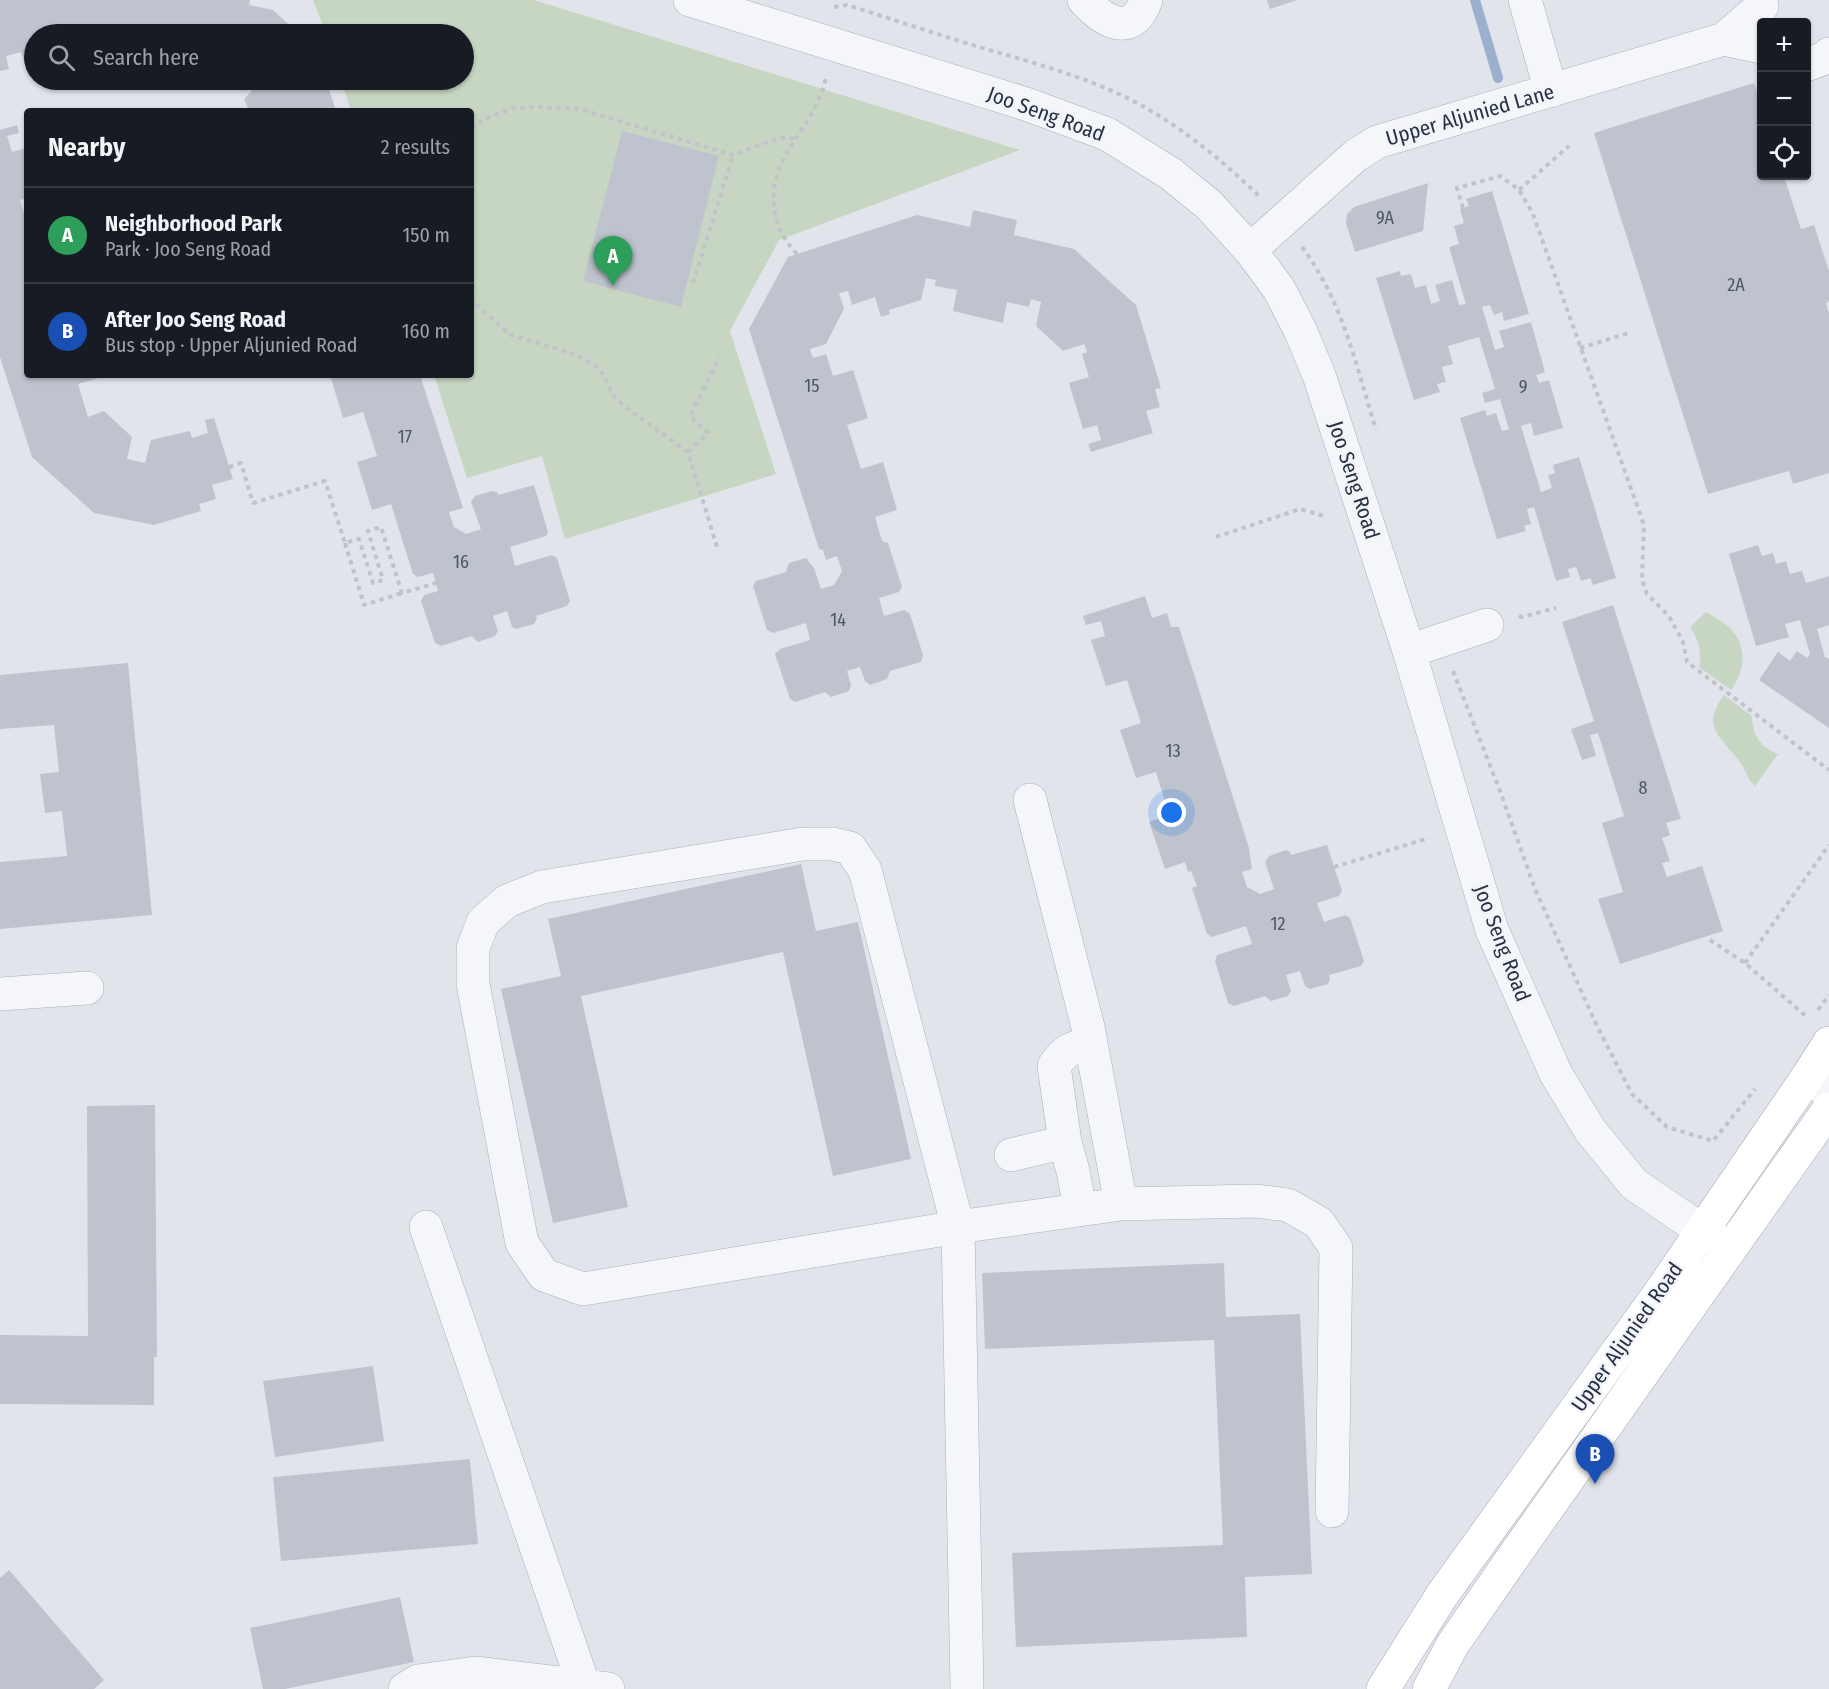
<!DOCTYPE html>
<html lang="en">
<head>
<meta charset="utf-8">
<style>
	:root { --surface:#171b24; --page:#20242c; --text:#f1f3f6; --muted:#9ea1a6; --line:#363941; --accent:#0f766e }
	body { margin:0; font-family:"Fira Sans Condensed",sans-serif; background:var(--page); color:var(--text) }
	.controls { position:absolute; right:18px; top:18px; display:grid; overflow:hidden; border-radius:6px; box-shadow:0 2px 4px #0004 }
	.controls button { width:54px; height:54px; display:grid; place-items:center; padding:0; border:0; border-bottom:2px solid var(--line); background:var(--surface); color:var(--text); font:30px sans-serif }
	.you { position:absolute; left:1172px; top:813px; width:21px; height:21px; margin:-15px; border:4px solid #fff; border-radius:50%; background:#1a73e8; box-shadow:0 0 0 9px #1a73e833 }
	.badge { display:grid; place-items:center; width:39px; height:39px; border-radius:50%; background:var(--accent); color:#fff; font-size:20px; font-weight:700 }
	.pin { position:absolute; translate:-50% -50px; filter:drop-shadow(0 2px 3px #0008) }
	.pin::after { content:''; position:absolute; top:32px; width:21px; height:18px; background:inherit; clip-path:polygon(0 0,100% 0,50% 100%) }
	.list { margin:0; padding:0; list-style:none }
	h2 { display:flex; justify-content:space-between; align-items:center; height:78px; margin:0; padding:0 24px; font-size:26px }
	h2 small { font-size:20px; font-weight:400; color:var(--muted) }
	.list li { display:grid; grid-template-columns:39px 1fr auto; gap:18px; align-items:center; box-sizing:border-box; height:96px; padding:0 24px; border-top:2px solid var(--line) }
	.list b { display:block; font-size:22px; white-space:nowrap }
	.list p { margin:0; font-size:20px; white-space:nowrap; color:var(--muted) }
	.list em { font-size:20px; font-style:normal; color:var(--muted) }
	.icon { flex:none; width:33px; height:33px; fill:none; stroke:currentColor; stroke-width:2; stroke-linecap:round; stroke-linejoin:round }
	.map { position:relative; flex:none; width:1829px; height:1689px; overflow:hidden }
	.search { position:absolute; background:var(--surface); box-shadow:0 2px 4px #0004; left:24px; top:24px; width:450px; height:66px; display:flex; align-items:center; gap:15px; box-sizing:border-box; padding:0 21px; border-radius:33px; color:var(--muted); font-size:22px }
	.panel { position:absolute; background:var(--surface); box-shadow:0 2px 4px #0004; left:24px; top:108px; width:450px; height:270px; border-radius:6px }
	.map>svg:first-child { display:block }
</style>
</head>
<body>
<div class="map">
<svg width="1829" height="1689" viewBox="0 0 1829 1689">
	<rect width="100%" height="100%" fill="#e1e5eb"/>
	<path fill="#c6d6c2" d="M313 0H534L1020 150 779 240 730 331 776 474 565 539 542 456 467 478 434 375H471V111H351L341 80H464V34H326Z
		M1706 612C1714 617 1724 622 1730 628 1748 647 1745 670 1731 690L1699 667C1702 651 1699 641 1690 627Z
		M1724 695 1752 716C1752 735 1760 747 1778 754L1755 786C1747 779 1746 770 1740 762 1721 736 1700 728 1724 695Z"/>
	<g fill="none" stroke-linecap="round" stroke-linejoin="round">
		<path stroke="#9ab0cd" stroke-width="10" d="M1475 0 1498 78"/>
	</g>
	<path fill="#bec3ce" d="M0 0H250L249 5 273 10 299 34H79L65 32V34H34V55L31 56 32 61 25 63 21 52 6 56 9 69 0 71Z
		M1267 0H1297L1270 9Z
		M213 80H236L231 85Z
		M257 80H326L336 111H249L244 99 260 82Z
		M1754 83 1762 106V176H1784L1801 229 1814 225 1829 271V301L1826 303 1829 313V473L1793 484 1789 471 1708 494 1594 133Z
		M17 125 19 133 7 136 12 152 26 148 27 152V198L20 200 27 223V375H98L99 378 78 384 88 417 104 411 132 437 127 459 145 463 151 440 190 431 192 438 208 433 205 420 214 418 233 479 212 485 216 499 199 504 201 511 154 525 94 513 32 457 0 357V130Z
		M622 131 719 156 681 307 583 281Z
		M1428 183 1423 231 1355 252 1346 223 1347 214 1354 207Z
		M1492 191 1529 314 1504 321 1502 312 1494 315 1490 305 1482 307 1495 350 1504 347 1499 331 1531 322 1545 372 1536 375 1539 383 1549 380 1563 428 1534 436 1531 423 1521 426 1541 492 1552 488 1548 475 1555 473 1553 465 1579 457 1616 578 1593 585 1590 578 1581 581 1576 567 1568 569 1570 577 1556 581 1534 507 1527 509 1531 524 1524 526 1526 531 1497 539 1460 418 1485 410 1487 416 1496 413 1502 431 1509 429 1500 399 1485 403 1482 393 1495 389 1479 337 1448 346 1453 364 1442 367 1446 382 1437 384 1440 392 1414 400 1376 278 1400 271 1401 276 1411 274 1415 288 1426 285 1431 304 1440 301 1435 285 1452 280 1459 305 1466 304 1449 247 1459 244 1454 226 1464 223 1460 209 1469 206 1466 199Z
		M973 210 1017 220 1014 235 1074 249 1136 305 1161 388 1155 389 1160 407 1146 411 1153 433 1091 452 1088 444 1101 440 1097 425 1083 429 1069 383 1089 377 1082 354 1087 352 1084 344 1063 351 1036 326 1041 302 1031 299 1029 307 1007 302 1003 323 953 311 957 290 935 286 936 280 926 278 921 300 889 310 890 314 881 317 875 297 852 305 848 291 839 293 844 309 826 344 810 349 813 358 826 354 833 376 853 370 868 418 847 425 861 469 883 462 897 510 875 517 882 541 888 543 902 587 899 592 879 598 884 616 904 610 910 614 923 655 921 662 890 671 887 679 870 685 865 681 860 667 847 671 851 685 849 691 831 697 825 692 795 702 790 699 775 654 780 649 810 640 806 623 773 633 767 630 753 586 756 581 786 572 789 563 806 558 814 568 821 589 834 585 842 571 837 556 826 560 823 550 819 549 749 329 788 257 917 215 970 227Z
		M330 375H420L463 508 449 512 454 527 466 534 481 529 471 502 475 496 492 491 497 492 498 495 534 485 548 532 546 536 510 547 515 566 552 555 557 558 570 601 567 606 536 616 537 619 534 624 516 629 512 627 507 611 493 616 498 631 495 636 478 642 472 636 441 646 435 643 421 601 424 595 438 591 433 573 418 577 413 574 391 504 372 510 357 462 377 456 363 412 343 418Z
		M1758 545 1762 556 1773 553 1776 564 1786 561 1790 574 1802 571 1806 583 1829 576V625L1817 629 1825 657 1829 659V728L1759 680 1778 652 1790 661 1797 651 1807 658 1810 654 1800 620 1785 624 1789 637 1756 646 1729 554Z
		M1145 596 1152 618 1167 613 1171 627H1179L1249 848 1252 869 1242 872 1247 887 1260 894 1274 889 1265 862 1269 856 1286 850 1290 852 1291 855 1327 845 1342 891 1339 896 1317 903 1324 922 1345 915 1350 918 1364 961 1361 966 1329 975 1330 979 1328 984 1310 989 1305 986 1300 971 1286 975 1291 991 1288 996 1271 1001 1265 996 1234 1006 1228 1003 1215 961 1217 955 1252 944 1246 926 1212 937 1207 934 1192 888 1197 886 1191 871 1188 872 1185 862 1165 869 1149 822 1169 815 1156 772 1136 778 1120 730 1141 723 1127 680 1106 686 1091 640 1105 636 1101 621 1086 625 1083 616Z
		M1613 605 1681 819 1666 823 1670 835 1662 838 1670 861 1662 863 1667 877 1702 866 1723 931 1620 964 1598 899 1623 892 1602 823 1624 816 1598 733 1590 735 1596 756 1582 760 1571 729 1594 721 1562 622Z
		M128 663 152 915 0 929V862L67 856 62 811 45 813 40 774 59 772 54 725 0 729V675Z
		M801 864 816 931 858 922 911 1159 833 1176 783 952 581 996 628 1207 553 1223 501 989 561 976 548 919Z
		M155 1105 157 1357H154V1405L0 1404V1335L88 1336 87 1106Z
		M1224 1263 1226 1317 1300 1314 1312 1574 1245 1577 1247 1637 1016 1647 1012 1553 1223 1545 1214 1340 985 1349 982 1273Z
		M373 1366 384 1441 275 1457 263 1381Z
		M470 1459 478 1544 281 1561 273 1477Z
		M9 1570 104 1680 94 1689H0V1578Z
		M400 1597 414 1662 285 1689H263L250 1628Z"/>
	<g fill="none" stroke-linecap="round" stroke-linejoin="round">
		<g stroke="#aaafb9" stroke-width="34">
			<path id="minor" d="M690 0 1026 104 1107 134 1171 174 1209 205 1250 250 1279 289 1300 330 1319 375 1409 651 1492 930 1556 1074 1590 1130 1634 1184 1725 1246
				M1084 0C1104 22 1133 39 1146 0
				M1525 0 1551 91
				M1724 39 1762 47
				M1806 65 1825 58 1829 54
				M1250 250 1355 156 1377 142 1724 39 1762 6
				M1409 651 1487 625
				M1030 800 1088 1027 1121 1204
				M0 994 87 988
				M1808 1076 1829 1093
				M1011 1155 1065 1142
				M1080 1209 1073 1171 1065 1142 1054 1066C1064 1051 1072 1047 1090 1043
				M426 1227 585 1689
				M405 1689 418 1681 475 1673 608 1689
				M967 1689 958 1227 865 870 850 848 833 844H803L542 887 507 901 483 922 473 948V984L522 1243 544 1275 583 1289 958 1227 1121 1204 1256 1201 1288 1205 1319 1223 1336 1248 1332 1511"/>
		</g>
		<g stroke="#a0a8b8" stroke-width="34">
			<path id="major" d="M1383 1689 1442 1595 1659 1294 1808 1076 1829 1043
				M1429 1689 1453 1644 1516 1553 1829 1109"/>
		</g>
		<path stroke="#c0c3ca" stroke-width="4" stroke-dasharray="4.5 4.5" stroke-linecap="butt" d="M834 7 847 5C888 18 928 31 969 44 1026 61 1084 75 1137 103 1183 128 1223 161 1260 197
			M471 128 485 119 513 108 539 107 579 109 733 155 779 138H795
			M1519 190 1569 146
			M1463 208 1457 188 1500 176 1519 190 1533 214 1644 525 1642 580 1647 594 1669 616 1683 642 1687 662 1829 770
			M1302 247C1343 302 1356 365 1376 430
			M797 254C783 239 776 226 774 205 770 159 805 135 820 96 823 90 824 84 826 78
			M693 283 733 155
			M471 297 479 307 511 335 577 355 594 365 604 375 613 395 625 407 688 452 717 547
			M1580 348 1629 333
			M688 452 708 433 690 416 720 357
			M229 467 241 463 253 503 325 481 345 543 359 539 373 583 383 580 368 531 381 527 402 593 436 583
			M1216 537 1300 509 1327 517
			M345 543 364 605 402 593
			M1519 616 1522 617 1556 608
			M1453 671 1500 791 1535 889 1597 1026 1632 1094 1667 1127 1713 1141 1755 1089
			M1334 867 1429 838
			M1710 940 1745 963 1808 1018
			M1745 963 1829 845
			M1818 1010 1829 995"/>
		<use href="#minor" stroke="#f5f6f9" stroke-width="33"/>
		<use href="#major" stroke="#fff" stroke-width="33"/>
	</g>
	<g text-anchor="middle" stroke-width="4.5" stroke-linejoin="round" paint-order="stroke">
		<g font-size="18" fill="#4e5666">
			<text x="1385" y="224">9A</text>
			<text x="1736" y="291">2A</text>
			<text x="812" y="392">15</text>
			<text x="1523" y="393">9</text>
			<text x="405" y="443">17</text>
			<text x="461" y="568">16</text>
			<text x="838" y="626">14</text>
			<text x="1173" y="757">13</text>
			<text x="1643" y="794">8</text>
			<text x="1278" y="930">12</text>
		</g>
		<g font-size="21" fill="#283144" stroke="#f1f4f8">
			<text transform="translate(1046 114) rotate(20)" y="7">Joo Seng Road</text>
			<text transform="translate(1470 115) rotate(-16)" y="7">Upper Aljunied Lane</text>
			<text transform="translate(1354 480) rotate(72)" y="7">Joo Seng Road</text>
			<text transform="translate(1502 943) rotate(69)" y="7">Joo Seng Road</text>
			<text transform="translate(1627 1337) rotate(-55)" y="7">Upper Aljunied Road</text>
		</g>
	</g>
</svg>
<div class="controls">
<button>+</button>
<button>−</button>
<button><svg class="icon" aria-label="locate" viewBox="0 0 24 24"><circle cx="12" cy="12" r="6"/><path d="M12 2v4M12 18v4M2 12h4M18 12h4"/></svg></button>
</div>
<div class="you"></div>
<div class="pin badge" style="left:613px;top:286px;background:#2e9e5b">A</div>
<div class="pin badge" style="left:1595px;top:1484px;background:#1a4fb4">B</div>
<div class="search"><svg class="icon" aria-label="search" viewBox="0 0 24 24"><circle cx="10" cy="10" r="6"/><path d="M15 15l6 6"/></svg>Search here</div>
<section class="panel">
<h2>Nearby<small>2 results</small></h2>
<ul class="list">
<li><span class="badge" style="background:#2e9e5b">A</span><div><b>Neighborhood Park</b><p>Park · Joo Seng Road</p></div><em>150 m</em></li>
<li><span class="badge" style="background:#1a4fb4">B</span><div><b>After Joo Seng Road</b><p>Bus stop · Upper Aljunied Road</p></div><em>160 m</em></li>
</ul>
</section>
</div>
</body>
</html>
